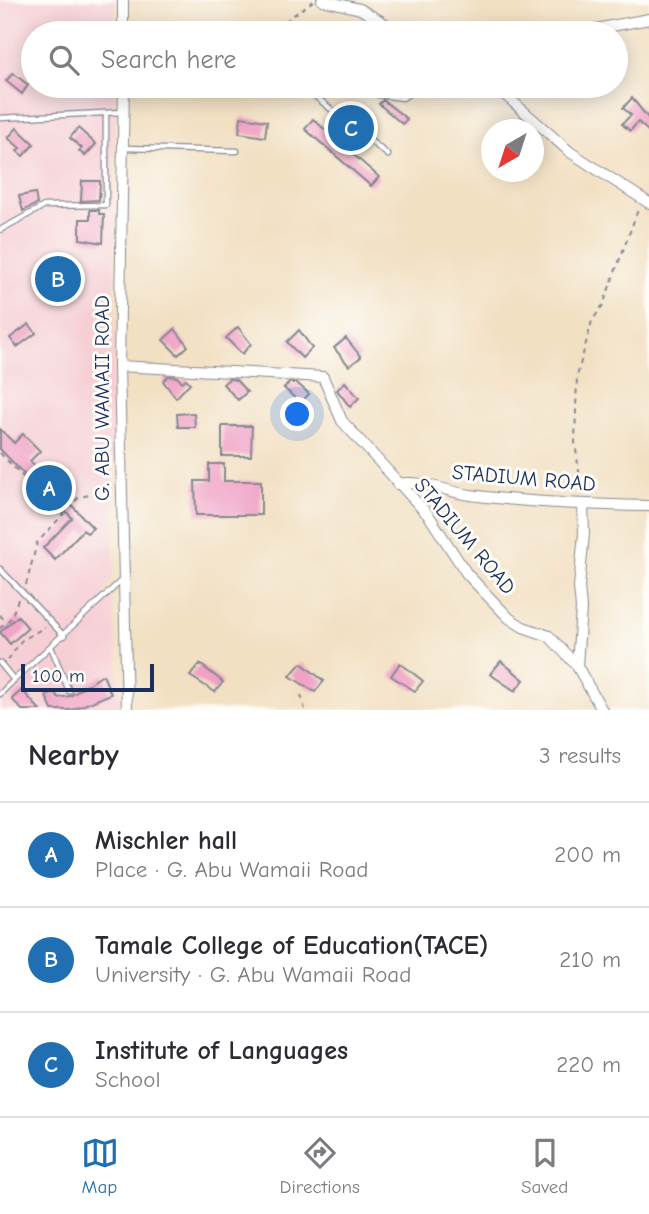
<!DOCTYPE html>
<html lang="en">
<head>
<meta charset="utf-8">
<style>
	:root { --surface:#fff; --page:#f2f2f3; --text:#2b2b33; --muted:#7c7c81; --line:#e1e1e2; --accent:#1f6fb2 }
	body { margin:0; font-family:"Comic Neue",sans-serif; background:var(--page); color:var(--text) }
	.compass { position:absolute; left:481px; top:119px; width:63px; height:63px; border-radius:50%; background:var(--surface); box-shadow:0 4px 18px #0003; rotate:219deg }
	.scale { position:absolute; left:21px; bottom:18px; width:133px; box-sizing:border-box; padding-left:7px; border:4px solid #1b2f5e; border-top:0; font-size:19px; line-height:24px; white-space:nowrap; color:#1b2f5e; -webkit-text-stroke:5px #fdfcf7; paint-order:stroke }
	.you { position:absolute; left:298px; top:415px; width:24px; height:24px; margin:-18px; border:5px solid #fff; border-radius:50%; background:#1a73e8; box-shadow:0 0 0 10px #1a73e833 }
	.badge { display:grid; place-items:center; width:46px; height:46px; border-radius:50%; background:var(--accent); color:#fff; font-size:23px; font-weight:700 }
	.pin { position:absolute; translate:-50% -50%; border:4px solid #fff; box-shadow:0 2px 7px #0006 }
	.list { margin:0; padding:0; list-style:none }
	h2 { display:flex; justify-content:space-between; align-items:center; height:91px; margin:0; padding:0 28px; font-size:30px }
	h2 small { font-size:23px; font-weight:400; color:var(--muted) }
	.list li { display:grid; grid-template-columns:46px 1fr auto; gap:21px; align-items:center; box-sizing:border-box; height:105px; padding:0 28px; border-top:2px solid var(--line) }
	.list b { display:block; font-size:26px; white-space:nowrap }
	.list p { margin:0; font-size:23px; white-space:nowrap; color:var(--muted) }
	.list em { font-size:23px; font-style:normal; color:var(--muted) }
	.icon { flex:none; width:38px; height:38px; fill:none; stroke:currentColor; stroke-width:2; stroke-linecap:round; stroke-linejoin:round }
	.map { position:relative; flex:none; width:649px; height:710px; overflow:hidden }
	.search { position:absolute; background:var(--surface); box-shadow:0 4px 18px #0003; left:21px; right:21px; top:21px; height:77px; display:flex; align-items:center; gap:18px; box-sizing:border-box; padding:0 24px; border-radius:38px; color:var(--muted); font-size:26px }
	.sheet { height:406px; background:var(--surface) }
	nav { display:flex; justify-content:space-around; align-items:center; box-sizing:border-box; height:98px; border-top:2px solid var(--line); background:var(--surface); font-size:19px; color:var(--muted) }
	nav a { display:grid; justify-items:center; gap:4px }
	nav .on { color:var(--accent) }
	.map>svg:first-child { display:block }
</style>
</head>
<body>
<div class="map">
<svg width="649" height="710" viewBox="0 0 649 710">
	<rect width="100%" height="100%" fill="#fdfcf7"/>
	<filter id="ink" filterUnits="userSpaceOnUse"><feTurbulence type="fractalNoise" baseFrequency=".0143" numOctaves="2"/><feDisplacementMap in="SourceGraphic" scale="14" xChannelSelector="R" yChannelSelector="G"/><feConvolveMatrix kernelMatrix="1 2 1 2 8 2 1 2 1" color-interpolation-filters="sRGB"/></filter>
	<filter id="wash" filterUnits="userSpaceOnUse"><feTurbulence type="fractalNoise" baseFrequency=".00686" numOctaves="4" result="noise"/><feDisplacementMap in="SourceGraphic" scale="28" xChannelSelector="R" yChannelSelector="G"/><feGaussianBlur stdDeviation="1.57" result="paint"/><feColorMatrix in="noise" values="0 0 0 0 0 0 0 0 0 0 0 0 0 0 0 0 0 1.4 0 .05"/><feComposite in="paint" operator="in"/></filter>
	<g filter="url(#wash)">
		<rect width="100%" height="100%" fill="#f2e0c3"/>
		<path fill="#f6cfd5" d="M0 0H115V33H33V86H115L114 572 102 600 113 599 121 710H0Z"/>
		<g id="blocks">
			<path fill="#f0a1c5" d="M13 73 28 85 22 94 6 81Z
				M632 98 649 119V132L638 122 630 131 622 124 631 115 623 108Z
				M383 100 407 119 402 124 379 104Z
				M241 117 267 121 265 137 239 133Z
				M313 119 379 177 371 186 305 129Z
				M17 128 34 144 23 156 17 151 20 148 8 138Z
				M78 128 96 144 85 156 79 151 82 148 70 138Z
				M82 181H100L99 200 81 201Z
				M35 193 37 204 23 211 19 196Z
				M90 210H99V214H104L103 243 80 239V219H90Z
				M29 324 36 333 17 347 10 338Z
				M238 327 251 344 242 354 226 338Z
				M175 329 188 346 178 355 163 340Z
				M299 330 312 348 302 358 287 342Z
				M346 338 361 357 349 366 334 348Z
				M168 376 177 377 182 382 186 379 190 383 176 398 163 381Z
				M229 379 236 380 247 392 238 400 223 384Z
				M345 382 359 398 350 407 337 390Z
				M289 383H297L309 394 300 403 284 388Z
				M194 413 195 427H178L177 414Z
				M222 426H252L251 456H222Z
				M0 429 14 443 23 434 40 451 30 461 46 477 55 468 72 485 62 495 93 528 87 533 83 530 55 560 43 548 72 518 63 508 60 512 0 449Z
				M209 464H224V481H261V515H196L195 481H209Z
				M18 616 28 628 10 644 0 632Z
				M501 661 524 680 515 691 490 674Z
				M301 663 324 681 315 692 290 676Z
				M400 663 423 681 415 691 391 676Z
				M200 664 223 682 215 692 190 676Z
				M103 675 111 694 72 710H52L46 696 56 693 58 698 70 696Z
				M22 690 40 710H22L12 699Z"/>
		</g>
	</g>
	<g filter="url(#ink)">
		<use href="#blocks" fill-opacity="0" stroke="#868890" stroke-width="2"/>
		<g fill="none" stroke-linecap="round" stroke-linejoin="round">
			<g stroke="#868890" stroke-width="7">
				<path id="lane" d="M296 86 311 93 388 155
					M358 86 379 95 403 98 420 86
					M311 93 320 86
					M0 118 124 112
					M125 148 237 151
					M0 230 44 206 106 205V113
					M0 569 64 636
					M51 647 69 691
					M0 663 14 680 123 579
					M0 694 14 680"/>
			</g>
			<g stroke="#868890" stroke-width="12">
				<path id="street" d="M123 0V33
					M322 0 360 9 401 33
					M574 33 649 19
					M124 86 119 366 127 710
					M495 86 570 152 649 203
					M119 366 323 377 342 421 429 516 467 574 509 618 523 627 549 636 577 666
					M397 484C422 479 446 492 471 495 530 503 590 505 649 506
					M583 505 584 533 579 587 581 608 577 666 602 710"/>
			</g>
			<path stroke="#868890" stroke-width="2" stroke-dasharray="5 5" stroke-linecap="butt" d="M269 33 313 1
				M0 453 61 516
				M582 494 575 442 577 376 592 321 603 305 639 207
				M26 585 37 543 79 497 95 494 111 486
				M0 615 6 622
				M0 628 11 618 19 597
				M8 660 21 641 45 627
				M301 695 305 710"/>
			<use href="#lane" stroke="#fff" stroke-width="4.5"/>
			<use href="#street" stroke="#fff" stroke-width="10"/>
		</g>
	</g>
	<g text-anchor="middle" stroke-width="6" stroke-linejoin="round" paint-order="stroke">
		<g font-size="21" fill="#1b2f5e" stroke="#fdfcf7">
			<text transform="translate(102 398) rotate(-90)" y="7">G. ABU WAMAII ROAD</text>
			<text transform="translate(524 478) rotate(5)" y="7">STADIUM ROAD</text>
			<text transform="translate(465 536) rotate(50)" y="7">STADIUM ROAD</text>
		</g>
	</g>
</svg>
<svg class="compass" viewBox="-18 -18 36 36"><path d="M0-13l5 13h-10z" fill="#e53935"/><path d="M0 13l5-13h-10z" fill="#7c7c81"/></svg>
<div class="scale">100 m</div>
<div class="you"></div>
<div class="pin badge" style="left:49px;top:488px">A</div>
<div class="pin badge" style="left:58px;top:279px">B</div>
<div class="pin badge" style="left:351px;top:128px">C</div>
<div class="search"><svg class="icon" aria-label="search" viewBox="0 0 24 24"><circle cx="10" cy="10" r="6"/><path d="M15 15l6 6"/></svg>Search here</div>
</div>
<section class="sheet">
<h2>Nearby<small>3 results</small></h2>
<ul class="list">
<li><span class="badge">A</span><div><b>Mischler hall</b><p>Place · G. Abu Wamaii Road</p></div><em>200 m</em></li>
<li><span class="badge">B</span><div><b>Tamale College of Education(TACE)</b><p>University · G. Abu Wamaii Road</p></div><em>210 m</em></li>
<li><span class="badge">C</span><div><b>Institute of Languages</b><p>School</p></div><em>220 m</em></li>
</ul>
</section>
<nav>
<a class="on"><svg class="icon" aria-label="map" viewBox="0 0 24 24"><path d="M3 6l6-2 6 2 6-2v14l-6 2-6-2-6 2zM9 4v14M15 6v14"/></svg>Map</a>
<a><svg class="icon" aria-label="directions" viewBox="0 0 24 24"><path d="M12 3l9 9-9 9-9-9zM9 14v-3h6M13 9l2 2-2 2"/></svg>Directions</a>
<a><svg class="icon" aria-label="saved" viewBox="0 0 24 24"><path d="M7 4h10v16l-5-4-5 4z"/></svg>Saved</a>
</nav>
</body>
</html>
